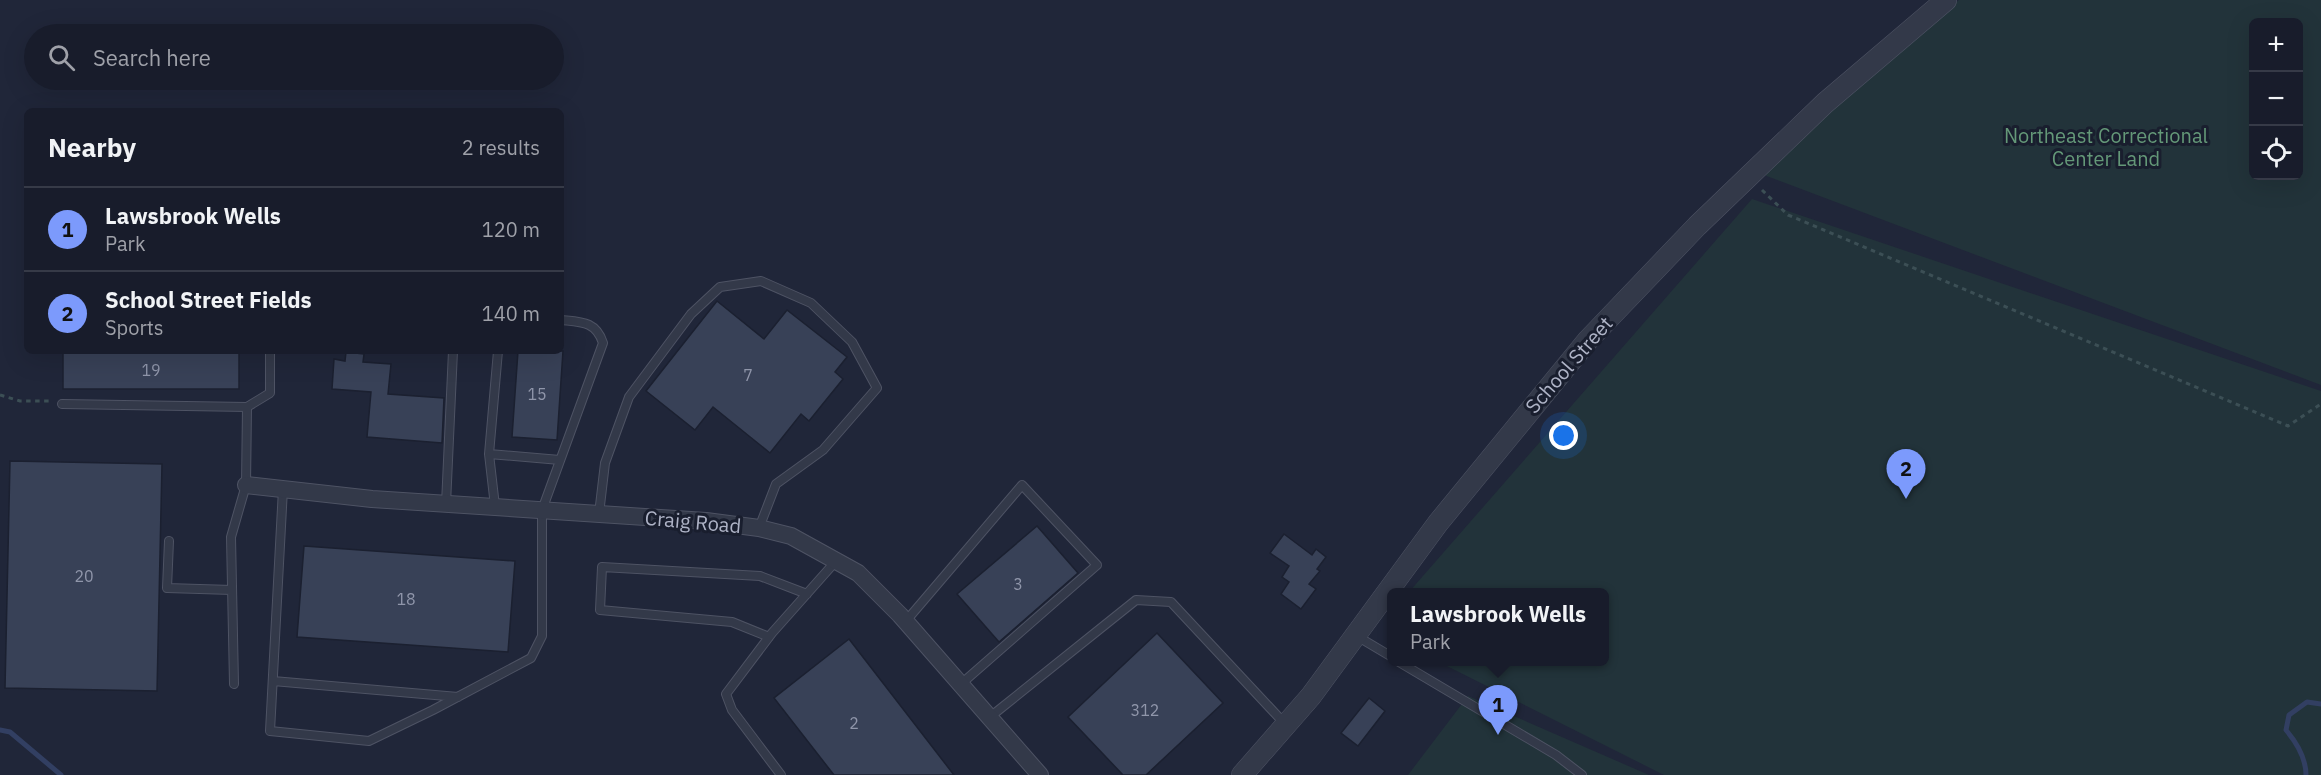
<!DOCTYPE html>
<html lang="en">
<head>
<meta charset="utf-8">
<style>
	:root { --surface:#181c2b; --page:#212533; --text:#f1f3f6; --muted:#9fa1a9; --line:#363a47; --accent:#7c9afc }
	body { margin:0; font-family:"IBM Plex Sans",sans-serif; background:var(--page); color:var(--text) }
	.controls { position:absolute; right:18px; top:18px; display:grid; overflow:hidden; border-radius:9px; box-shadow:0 6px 24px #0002 }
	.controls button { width:54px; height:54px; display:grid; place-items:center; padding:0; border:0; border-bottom:2px solid var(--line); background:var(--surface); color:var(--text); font:30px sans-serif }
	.you { position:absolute; left:1564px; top:436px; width:21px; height:21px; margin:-15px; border:4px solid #fff; border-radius:50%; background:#1a73e8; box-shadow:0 0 0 9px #1a73e833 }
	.badge { display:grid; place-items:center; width:39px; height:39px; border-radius:50%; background:var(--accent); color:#111; font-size:20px; font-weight:700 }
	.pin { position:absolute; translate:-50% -50px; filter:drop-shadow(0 2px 3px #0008) }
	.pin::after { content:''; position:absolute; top:32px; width:21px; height:18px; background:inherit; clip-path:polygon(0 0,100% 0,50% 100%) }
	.popup { position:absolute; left:1387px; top:588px; width:222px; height:78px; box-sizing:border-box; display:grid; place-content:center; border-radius:9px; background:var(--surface); filter:drop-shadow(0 2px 4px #0005); font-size:20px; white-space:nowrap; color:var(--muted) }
	.popup b { font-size:22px; color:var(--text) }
	.popup::after { content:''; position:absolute; left:50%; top:100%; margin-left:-12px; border:12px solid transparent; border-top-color:var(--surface) }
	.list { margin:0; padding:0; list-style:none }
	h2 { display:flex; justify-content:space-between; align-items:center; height:78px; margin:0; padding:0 24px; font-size:26px }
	h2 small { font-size:20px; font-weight:400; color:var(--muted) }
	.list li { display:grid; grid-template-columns:39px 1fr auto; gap:18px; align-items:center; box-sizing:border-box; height:84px; padding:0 24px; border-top:2px solid var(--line) }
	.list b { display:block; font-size:22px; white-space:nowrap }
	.list p { margin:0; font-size:20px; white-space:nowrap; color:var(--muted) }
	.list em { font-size:20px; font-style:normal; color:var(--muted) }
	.icon { flex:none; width:33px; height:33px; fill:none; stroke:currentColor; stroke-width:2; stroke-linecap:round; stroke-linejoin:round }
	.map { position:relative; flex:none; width:2321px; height:775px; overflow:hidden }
	.search { position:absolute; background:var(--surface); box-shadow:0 6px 24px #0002; left:24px; top:24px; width:540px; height:66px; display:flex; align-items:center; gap:15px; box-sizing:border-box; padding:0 21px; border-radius:33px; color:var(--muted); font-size:22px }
	.panel { position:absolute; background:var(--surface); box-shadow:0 6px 24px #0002; left:24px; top:108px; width:540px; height:246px; border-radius:9px }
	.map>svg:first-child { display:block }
</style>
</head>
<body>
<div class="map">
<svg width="2321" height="775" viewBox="0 0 2321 775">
	<rect width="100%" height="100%" fill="#202639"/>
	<path fill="#22333a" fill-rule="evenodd" d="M1959 0H2321V385L1756 172ZM2254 22H2298V176H2254Z
		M1752 199 2321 391V775H1664L1439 662H1604V592H1409Z
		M1468 696 1649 775H1408Z"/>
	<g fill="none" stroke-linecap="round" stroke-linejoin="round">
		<path stroke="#323f62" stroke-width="5" d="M0 730 10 732 61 775
			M2306 775C2306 758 2297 743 2286 730L2289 715 2307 702 2321 704"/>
	</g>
	<path fill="#384157" stroke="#1b2030" stroke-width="1.5" d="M717 301 764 339 787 310 847 357 835 372 843 379 809 421 801 414 770 453 713 407 695 430 646 391Z
		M63 351H239V389H63Z
		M518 351H563L557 440 512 437Z
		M346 352 364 354 363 362 391 364 388 394 444 398 442 443 367 437 371 392 332 389 334 359 345 361Z
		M10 461 162 464 157 691 5 688Z
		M1037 526 1078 573 999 642 957 594Z
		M1284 534 1312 555 1316 549 1326 557 1317 569 1320 571 1309 584 1316 589 1301 609 1281 594 1289 582 1282 577 1289 566 1270 553Z
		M304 546 515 561 508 652 297 637Z
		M1157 633 1223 703 1146 775H1123L1068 717Z
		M849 639 954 775H834L774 698Z
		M1369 698 1385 711 1358 746 1341 733Z"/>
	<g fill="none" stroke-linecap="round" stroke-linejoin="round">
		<g stroke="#4e5364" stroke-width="10">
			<path id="service" d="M62 404 247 407 246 485 231 537 234 684
				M247 407 270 393V351
				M489 454 560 460
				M283 489 270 731 369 741 433 710 531 658 542 636V510L603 343C596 321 581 322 561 320
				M446 504 453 351
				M495 506 489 454 498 351
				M599 514 605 463 629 397 691 314 720 287 761 281 811 303 852 342 877 388 823 450 776 484 759 528
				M169 541 167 588 232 590
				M906 621 1022 485 1097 565 961 684
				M1355 635 1392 657
				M769 637 732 622 600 610 602 567 760 576 807 594
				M1399 662 1556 755 1582 775
				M273 681 458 697
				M990 717 1136 600 1171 602 1285 724
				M781 775 732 710 726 694 772 633 836 561"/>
		</g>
		<g stroke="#4e5364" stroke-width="18">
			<path id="minor" d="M246 485 372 499 706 521 759 528 791 536 858 573 900 615 1040 775"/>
		</g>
		<g stroke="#4e5364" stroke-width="22">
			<path id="tertiary" d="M1242 775 1311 696 1438 523 1588 340 1697 226 1825 103 1946 0"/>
		</g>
		<path stroke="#3c4f55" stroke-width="3" stroke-dasharray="4.5 4.5" stroke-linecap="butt" d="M1762 190 1788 215 2288 426 2321 404
			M0 395 20 401H51"/>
		<use href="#service" stroke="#333949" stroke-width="8"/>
		<use href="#minor" stroke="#333949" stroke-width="16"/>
		<use href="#tertiary" stroke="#333949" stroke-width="21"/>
	</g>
	<g text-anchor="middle" stroke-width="6" stroke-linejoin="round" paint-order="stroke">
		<g font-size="16" fill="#9096aa">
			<text x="151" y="376">19</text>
			<text x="748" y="381">7</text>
			<text x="537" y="400">15</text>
			<text x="84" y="582">20</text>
			<text x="1018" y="590">3</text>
			<text x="406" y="605">18</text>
			<text x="1145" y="716">312</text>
			<text x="854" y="729">2</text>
		</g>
		<g font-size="20" fill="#649878" stroke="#191e2e">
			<text x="2106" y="143">Northeast Correctional<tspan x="2106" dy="23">Center Land</tspan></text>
		</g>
		<g font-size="20" fill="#aeb3c6" stroke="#191e2e">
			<text transform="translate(1569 365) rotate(-49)" y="7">School Street</text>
			<text transform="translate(693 522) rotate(5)" y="7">Craig Road</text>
		</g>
	</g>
</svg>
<div class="controls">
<button>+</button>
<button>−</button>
<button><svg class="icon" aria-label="locate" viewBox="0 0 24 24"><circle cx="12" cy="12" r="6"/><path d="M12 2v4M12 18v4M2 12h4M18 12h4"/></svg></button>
</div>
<div class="you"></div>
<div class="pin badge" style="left:1498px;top:735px">1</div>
<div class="popup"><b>Lawsbrook Wells</b>Park</div>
<div class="pin badge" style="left:1906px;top:499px">2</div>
<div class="search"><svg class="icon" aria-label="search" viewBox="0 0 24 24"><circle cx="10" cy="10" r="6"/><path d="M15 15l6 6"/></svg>Search here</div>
<section class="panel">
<h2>Nearby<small>2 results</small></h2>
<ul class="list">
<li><span class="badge">1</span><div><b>Lawsbrook Wells</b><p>Park</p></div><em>120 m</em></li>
<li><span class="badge">2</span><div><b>School Street Fields</b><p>Sports</p></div><em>140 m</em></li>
</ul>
</section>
</div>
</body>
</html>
